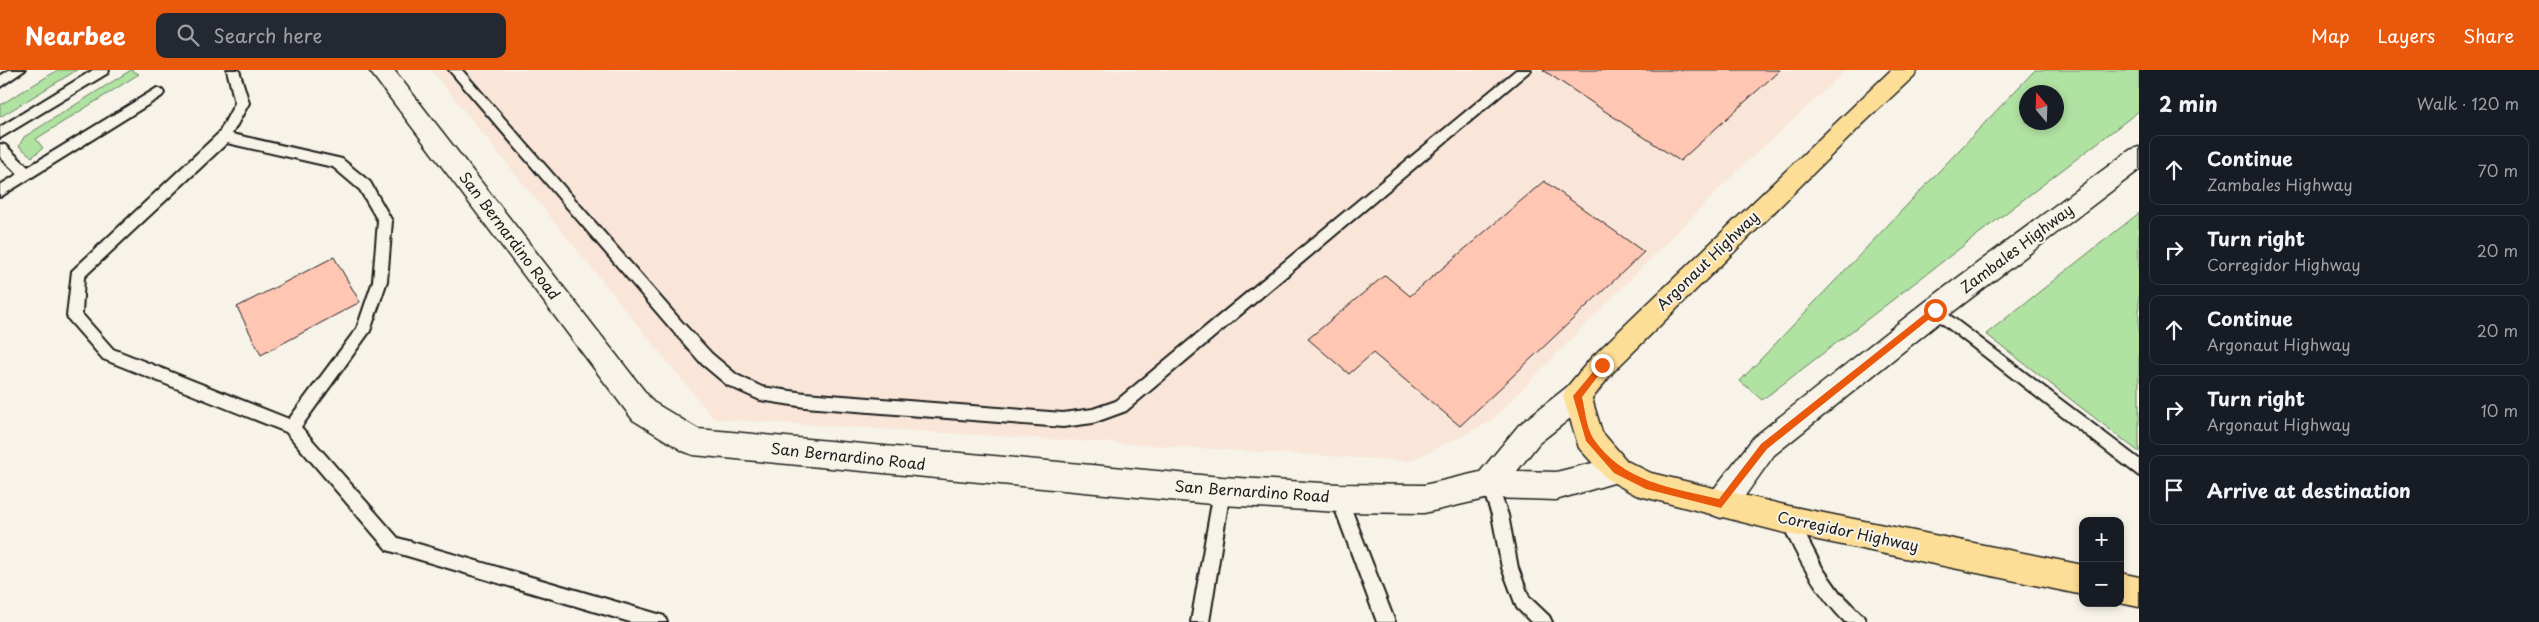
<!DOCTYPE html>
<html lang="en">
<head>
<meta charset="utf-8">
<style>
	:root { --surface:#171b24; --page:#242831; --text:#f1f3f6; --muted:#9ea1a6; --line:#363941; --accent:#ea580c }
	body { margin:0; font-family:"Playpen Sans",sans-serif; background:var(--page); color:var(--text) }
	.controls { position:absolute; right:15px; bottom:15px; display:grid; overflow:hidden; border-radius:10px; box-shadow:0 2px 8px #0003 }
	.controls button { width:45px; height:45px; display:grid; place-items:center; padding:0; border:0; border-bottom:1px solid var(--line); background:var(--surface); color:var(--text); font:25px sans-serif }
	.compass { position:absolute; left:2019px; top:15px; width:45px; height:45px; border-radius:50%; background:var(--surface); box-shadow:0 2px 8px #0003; rotate:341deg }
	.stop { position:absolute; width:15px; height:15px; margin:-11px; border:4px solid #ea580c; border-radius:50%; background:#fff }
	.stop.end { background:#ea580c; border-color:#fff; box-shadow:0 1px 5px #0008 }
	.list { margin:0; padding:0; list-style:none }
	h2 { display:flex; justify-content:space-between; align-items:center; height:65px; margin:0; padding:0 20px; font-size:21px }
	h2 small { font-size:16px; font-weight:400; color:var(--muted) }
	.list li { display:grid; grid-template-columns:32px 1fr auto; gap:15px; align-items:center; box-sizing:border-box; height:70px; margin:0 10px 10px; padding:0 10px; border:1px solid var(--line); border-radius:10px }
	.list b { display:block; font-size:19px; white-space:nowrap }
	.list p { margin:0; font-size:16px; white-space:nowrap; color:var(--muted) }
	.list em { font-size:16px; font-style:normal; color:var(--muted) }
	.icon { flex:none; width:28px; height:28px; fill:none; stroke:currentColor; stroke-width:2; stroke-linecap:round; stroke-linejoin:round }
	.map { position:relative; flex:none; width:2139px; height:552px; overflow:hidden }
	header { display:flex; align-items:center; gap:30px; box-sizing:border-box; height:70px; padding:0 25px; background:var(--accent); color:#fff }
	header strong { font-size:24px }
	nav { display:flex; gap:28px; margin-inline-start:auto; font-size:18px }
	.search { width:350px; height:45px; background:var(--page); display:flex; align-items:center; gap:12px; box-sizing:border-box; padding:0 18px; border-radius:10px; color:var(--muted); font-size:19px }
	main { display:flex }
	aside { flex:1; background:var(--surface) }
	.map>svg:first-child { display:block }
</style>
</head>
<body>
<header>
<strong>Nearbee</strong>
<div class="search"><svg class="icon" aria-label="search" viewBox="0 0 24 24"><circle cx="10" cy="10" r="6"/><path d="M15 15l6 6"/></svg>Search here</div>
<nav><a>Map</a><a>Layers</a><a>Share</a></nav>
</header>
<main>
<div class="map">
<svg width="2139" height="552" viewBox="0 0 2139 552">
	<rect width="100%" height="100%" fill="#f7f3e8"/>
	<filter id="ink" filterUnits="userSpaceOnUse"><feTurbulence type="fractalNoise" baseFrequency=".02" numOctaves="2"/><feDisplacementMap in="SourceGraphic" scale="10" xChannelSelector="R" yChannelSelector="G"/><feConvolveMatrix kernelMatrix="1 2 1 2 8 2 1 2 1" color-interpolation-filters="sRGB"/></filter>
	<g filter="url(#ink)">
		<path fill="#f9e6d8" d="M431 0H1847L1739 99 1490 352 1410 391 714 349Z"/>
		<path fill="#b0e2a2" stroke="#667f5f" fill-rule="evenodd" d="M58 0H77L0 47V35Z
			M131 0 139 4 36 69 43 78 32 87 19 76 24 67Z
			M2035 0H2139V41L1762 330 1740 311ZM2026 22H2056V52H2026Z
			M2139 143V382L1986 264Z"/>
		<path fill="#fec6b3" stroke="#1c1c1c" d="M1543 0H1780L1680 91Z
			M1544 111 1644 182 1460 356 1373 283 1349 304 1308 269 1385 205 1410 226Z
			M334 187 360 232 261 285 237 237Z"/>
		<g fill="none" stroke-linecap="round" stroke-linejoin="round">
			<g stroke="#1c1c1c" stroke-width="4">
				<path id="lane" d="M9 0H25L0 17V6Z
					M93 0H109L108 3 0 68V57Z
					M227 0H239L249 33 232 64 342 89 370 112 392 151 387 211 370 261 301 357 398 468 658 544 664 546 667 552H630L387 480 286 362 103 289 69 250 67 246 72 201 219 63 235 33ZM227 73 333 97 360 120 378 151 373 211 357 258 289 349 113 279 82 244 84 207Z
					M449 0H462L682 252 712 284 737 305 762 317 805 323 1063 343 1093 339 1116 331 1516 0H1531L1126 341 1093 353 1063 357 805 337 760 330 727 315 702 294 672 260Z
					M157 18 162 20 164 23 162 26 0 127V115L18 104 0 87V74L5 75 28 97Z
					M1935 234 2139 389V406L1930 244 1928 240 1930 236Z
					M1489 407 1495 409 1508 445 1518 498 1529 527 1549 546 1552 552H1531L1517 538 1502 498 1492 445 1481 414 1483 409Z
					M1222 414 1228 416 1230 421 1209 552H1191L1214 421 1216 416Z
					M1339 421 1345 423 1347 428 1395 552H1377L1331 428 1333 423Z
					M1789 442 1795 445 1823 499 1840 523 1863 546 1866 552H1845C1816 523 1797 487 1781 450L1783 445Z"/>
			</g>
			<g stroke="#1c1c1c" stroke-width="3">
				<path id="secondary" d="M369 0H394L653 332 698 359 1222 407 1339 414 1424 415 1480 402 1519 355 1567 317 1577 314 1587 317 1591 326 1587 335 1539 373 1517 401 1556 402 1617 387 1627 391 1632 400 1627 409 1556 430 1489 428 1424 443 1339 442 1222 435 693 385 683 381 633 350Z
					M2139 77V100L1945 248 1774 385 1732 444 1721 448 1710 444 1706 434 1710 424 1754 367 1925 232 2130 80Z"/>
			</g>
			<g stroke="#1c1c1c" stroke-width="3">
				<path id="primary" d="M1891 0H1918L1914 6 1866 51 1612 303 1592 329 1602 362 1627 391 1651 403 1789 436 2083 495V525L1789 464 1636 425 1607 409 1579 378 1563 326 1567 317 1592 287Z
					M2120 503 2139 507V537L2120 533Z"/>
			</g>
			<use href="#lane" fill="#f7f3e8" fill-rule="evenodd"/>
			<use href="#secondary" fill="#f7f3e8" fill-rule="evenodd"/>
			<use href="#primary" fill="#fdde96" fill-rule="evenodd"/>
		</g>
	</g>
	<path fill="#ea580c" d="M1935 236 1938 237V242L1767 379 1721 438 1646 419 1614 403 1586 371 1573 326 1602 291 1606 295 1605 297 1582 327C1585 339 1586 357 1593 368 1622 412 1672 418 1719 429L1761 374Z"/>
	<g text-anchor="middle" stroke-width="4" stroke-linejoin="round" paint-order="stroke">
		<g font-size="15" fill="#1c1c1c" stroke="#f7f3e8">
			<text transform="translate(509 166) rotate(53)" y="5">San Bernardino Road</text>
			<text transform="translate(2017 179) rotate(-37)" y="5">Zambales Highway</text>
			<text transform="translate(1708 191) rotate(-44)" y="5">Argonaut Highway</text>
			<text transform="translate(848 387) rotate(6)" y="5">San Bernardino Road</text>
			<text transform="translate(1252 422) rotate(4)" y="5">San Bernardino Road</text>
			<text transform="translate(1848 462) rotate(12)" y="5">Corregidor Highway</text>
		</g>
	</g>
</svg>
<div class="controls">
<button>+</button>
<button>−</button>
</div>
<svg class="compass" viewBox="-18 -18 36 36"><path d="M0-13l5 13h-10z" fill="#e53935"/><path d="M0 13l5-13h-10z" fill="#9ea1a6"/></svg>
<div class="stop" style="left:1935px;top:240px"></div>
<div class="stop end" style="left:1602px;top:295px"></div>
</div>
<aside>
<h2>2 min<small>Walk · 120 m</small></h2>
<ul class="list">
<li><svg class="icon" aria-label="ahead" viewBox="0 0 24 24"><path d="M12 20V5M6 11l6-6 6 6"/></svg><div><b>Continue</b><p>Zambales Highway</p></div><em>70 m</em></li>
<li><svg class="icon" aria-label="right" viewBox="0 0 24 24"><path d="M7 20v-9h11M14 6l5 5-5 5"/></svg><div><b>Turn right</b><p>Corregidor Highway</p></div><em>20 m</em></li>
<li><svg class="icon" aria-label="ahead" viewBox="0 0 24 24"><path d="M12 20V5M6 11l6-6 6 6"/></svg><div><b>Continue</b><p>Argonaut Highway</p></div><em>20 m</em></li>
<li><svg class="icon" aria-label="right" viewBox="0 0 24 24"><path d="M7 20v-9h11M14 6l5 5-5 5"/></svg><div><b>Turn right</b><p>Argonaut Highway</p></div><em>10 m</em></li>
<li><svg class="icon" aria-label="arrive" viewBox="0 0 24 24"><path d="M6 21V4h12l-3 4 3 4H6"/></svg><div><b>Arrive at destination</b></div></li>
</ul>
</aside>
</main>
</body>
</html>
